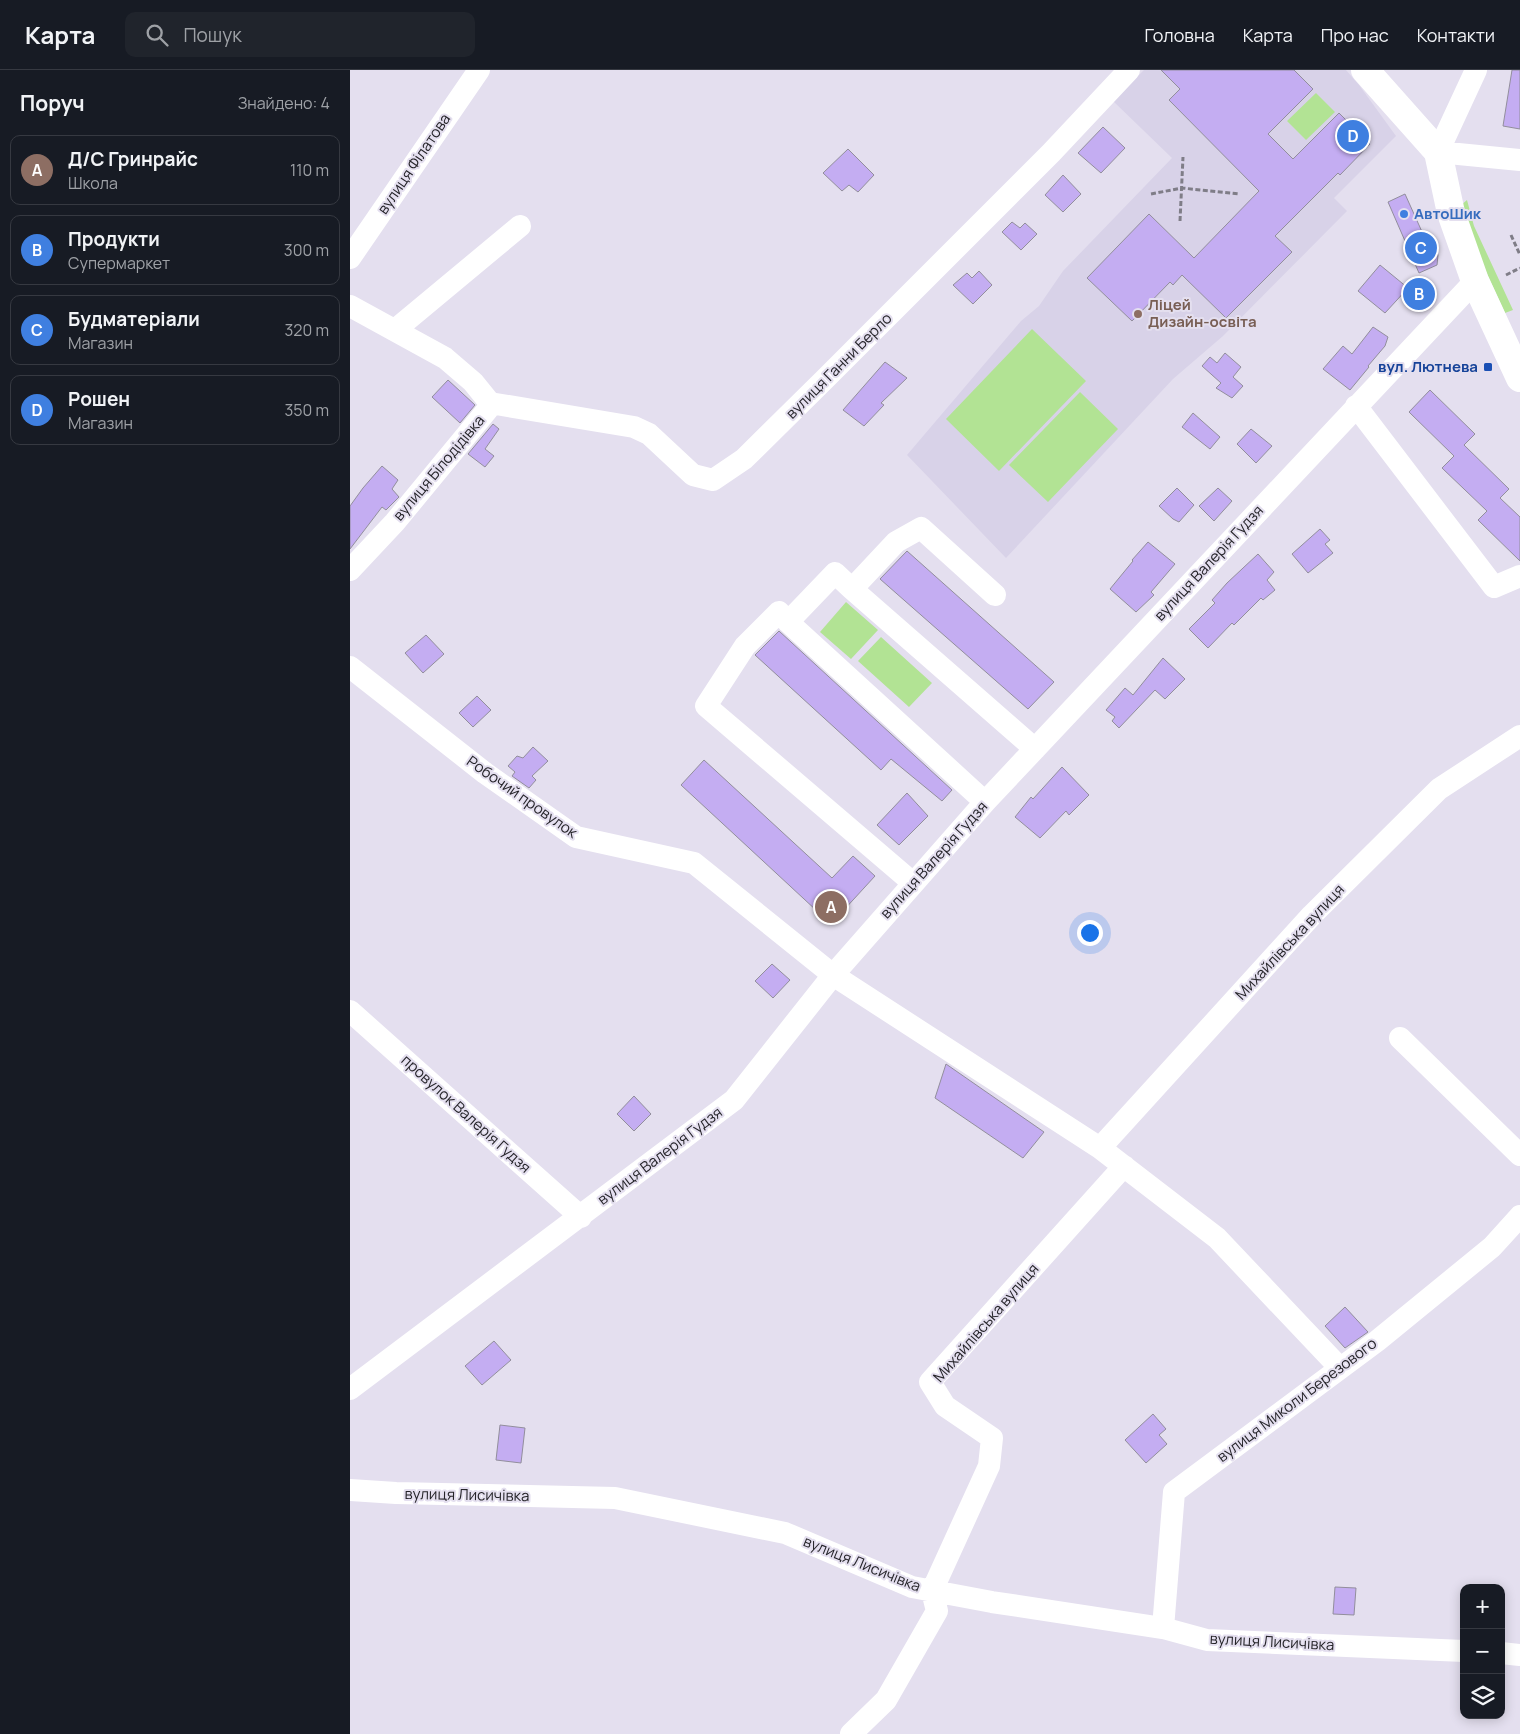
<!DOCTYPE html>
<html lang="uk">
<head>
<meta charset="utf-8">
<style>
	:root { --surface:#171b24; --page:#20242c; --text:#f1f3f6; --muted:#9ea1a6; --line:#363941; --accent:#af51ba }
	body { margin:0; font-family:Manrope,sans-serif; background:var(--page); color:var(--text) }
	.controls { position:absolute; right:15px; bottom:15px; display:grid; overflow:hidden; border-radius:10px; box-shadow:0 2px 12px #0003 }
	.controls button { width:45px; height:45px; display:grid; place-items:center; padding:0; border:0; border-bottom:1px solid var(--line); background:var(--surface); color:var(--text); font:25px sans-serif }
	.you { position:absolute; left:739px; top:862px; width:18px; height:18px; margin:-12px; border:4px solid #fff; border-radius:50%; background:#1a73e8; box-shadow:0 0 0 8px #1a73e833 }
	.badge { display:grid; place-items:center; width:32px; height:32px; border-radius:50%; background:var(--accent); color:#fff; font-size:16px; font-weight:700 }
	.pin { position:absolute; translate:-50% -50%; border:2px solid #fff; box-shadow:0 1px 5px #0006 }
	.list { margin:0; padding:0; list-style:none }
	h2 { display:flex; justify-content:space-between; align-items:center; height:65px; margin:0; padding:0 20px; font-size:21px }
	h2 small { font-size:16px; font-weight:400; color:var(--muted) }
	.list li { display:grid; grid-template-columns:32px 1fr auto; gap:15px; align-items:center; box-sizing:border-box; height:70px; margin:0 10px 10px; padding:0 10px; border:1px solid var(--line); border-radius:10px }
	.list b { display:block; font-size:19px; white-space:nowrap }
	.list p { margin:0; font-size:16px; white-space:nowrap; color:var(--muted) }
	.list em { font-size:16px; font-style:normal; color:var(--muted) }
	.icon { flex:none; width:28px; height:28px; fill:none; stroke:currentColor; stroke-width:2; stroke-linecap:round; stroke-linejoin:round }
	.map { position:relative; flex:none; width:1170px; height:1664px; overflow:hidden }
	header { display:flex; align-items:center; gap:30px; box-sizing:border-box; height:70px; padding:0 25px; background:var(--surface); border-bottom:1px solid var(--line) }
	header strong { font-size:24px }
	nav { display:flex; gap:28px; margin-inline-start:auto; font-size:18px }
	.search { width:350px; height:45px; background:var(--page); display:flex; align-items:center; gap:12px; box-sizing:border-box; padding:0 18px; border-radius:10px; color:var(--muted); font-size:19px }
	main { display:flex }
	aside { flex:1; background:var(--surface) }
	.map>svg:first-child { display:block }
</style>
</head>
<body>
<header>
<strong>Карта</strong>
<div class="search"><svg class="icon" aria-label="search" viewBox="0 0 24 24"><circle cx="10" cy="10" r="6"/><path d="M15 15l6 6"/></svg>Пошук</div>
<nav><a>Головна</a><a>Карта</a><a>Про нас</a><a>Контакти</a></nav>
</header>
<main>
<aside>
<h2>Поруч<small>Знайдено: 4</small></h2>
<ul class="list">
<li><span class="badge" style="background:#8d6e63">A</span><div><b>Д/С Гринрайс</b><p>Школа</p></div><em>110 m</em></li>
<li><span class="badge" style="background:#3f7fe0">B</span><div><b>Продукти</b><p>Супермаркет</p></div><em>300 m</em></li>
<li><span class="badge" style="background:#3f7fe0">C</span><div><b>Будматеріали</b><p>Магазин</p></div><em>320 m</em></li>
<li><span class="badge" style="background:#3f7fe0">D</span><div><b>Рошен</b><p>Магазин</p></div><em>350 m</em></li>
</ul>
</aside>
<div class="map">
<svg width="1170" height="1664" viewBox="0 0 1170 1664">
	<rect width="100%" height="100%" fill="#e4dfef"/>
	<path fill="#d8d2e8" d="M794 0H996L1009 15 1046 66 984 128 997 141 873 266 823 309 656 488 557 385 671 251 689 236 713 201 822 88 763 31Z"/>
	<path fill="#b2e394" d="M966 23 985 42 956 70 937 51Z
		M1117 130 1124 156 1163 240 1155 243 1110 145V136Z
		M682 259 736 311 649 401 596 349Z
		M730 322 768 359 698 432 659 395Z
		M496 532 528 560 501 589 470 562Z
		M531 567 582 613 559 637 508 591Z"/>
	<path fill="#c4adf2" stroke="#928e9c" d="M811 0H944L963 19 918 64 943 89 989 43 1020 74 990 105 988 103 925 166 942 182 876 248 832 205 823 215 820 212 782 251 737 208 799 144 844 188 909 121 819 30 830 19Z
		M1162 0H1170V59L1153 56Z
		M753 57 775 78 751 103 728 83Z
		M498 79 524 105 508 122 499 115 492 121 473 103Z
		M713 105 731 124 713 142 695 125Z
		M1055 124 1073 164 1080 167 1088 185 1087 195 1069 203 1038 132Z
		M662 152 670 158 675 153 687 164 671 180 652 162Z
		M1030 195 1058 218 1035 243 1008 221Z
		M629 201 642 215 623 234 603 215 617 203 622 208Z
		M1023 257 1038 267 1035 276 1018 296 1019 297 1000 320 973 299 993 276 1002 284Z
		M875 283 891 297 883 307 893 316 882 328 866 318 871 313 852 296 860 287 867 293Z
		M535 292 557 308 531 333 534 335 514 356 493 340Z
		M98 310 125 335 110 353 82 327Z
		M1080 320 1125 364 1114 375 1159 419 1150 428 1170 447V491L1128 450 1137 441 1092 398 1104 386 1059 342Z
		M843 343 870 367 860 379 832 357Z
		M143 354 149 359 135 379 144 386 135 397 118 384Z
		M901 359 922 376 906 393 887 374Z
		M32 396 48 410 42 419 49 427 36 440 32 437 0 479V436L13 418Z
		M827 418 844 435 829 452 823 449 809 436Z
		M868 418 882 431 864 451 849 436Z
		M970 459 980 470 975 474 983 483 958 503 942 484Z
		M798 472 825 494 801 522 804 525 786 542 760 519 783 491 782 490Z
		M557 481 704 612 678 639 530 509Z
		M908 484 924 502 917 510 925 520 913 530 911 528 884 555 882 553 858 578 839 559 865 533 862 530 877 513Z
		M429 561 602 720 592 731 541 689 531 700 405 585Z
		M76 565 94 584 73 603 55 583Z
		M813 588 835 609 815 629 805 620 769 658 762 651 765 647 756 640 775 618 783 625Z
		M127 626 141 640 123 657 109 643Z
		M183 677 198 691 182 706 186 710 179 718 162 706 165 702 158 696 167 686 173 688Z
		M354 690 482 808 503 786 525 806 481 854 331 715Z
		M712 697 739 725 719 745 716 741 690 768 665 747 681 727 683 729Z
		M557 723 578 746 549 775 527 755Z
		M422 894 440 910 423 928 405 911Z
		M596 994 694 1062 673 1088 585 1028Z
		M284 1026 301 1044 284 1061 267 1044Z
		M995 1237 1018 1262 995 1278 975 1256Z
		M144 1271 161 1290 132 1315 115 1296Z
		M803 1344 816 1359 809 1365 817 1374 796 1393 775 1370Z
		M150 1355 175 1358 171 1393 146 1390Z
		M985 1517 1006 1518 1004 1545 983 1544Z"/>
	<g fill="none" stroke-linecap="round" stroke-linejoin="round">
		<path stroke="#7f7d87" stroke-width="3" stroke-dasharray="5 2.5" stroke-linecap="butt" d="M801 124 832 118 889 124
			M830 151 833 87
			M1161 165 1170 185
			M1156 205 1170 198"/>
		<path stroke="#fff" stroke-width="22" d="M1126 0 1088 82 1170 90
			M0 188 129 0
			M0 236 95 288 123 312 140 333 138 339 45 452 0 500
			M45 260 170 156
			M140 333 284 357 299 364 343 405 363 410 394 389 474 310 701 83 779 0
			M1006 336 1144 517 1170 506
			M502 519 485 503 438 552 635 732
			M645 525 571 458 546 472 502 519 685 679
			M438 552 429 542 395 576 356 636 563 813
			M0 597 135 703 226 767 344 793 483 905 750 1078 867 1168 990 1298
			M0 941 231 1147
			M1050 968 1170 1085
			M750 1078 962 845 1089 719 1170 666
			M0 1319 384 1030 483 905 635 732 1125 211
			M0 1420 46 1423 265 1428 435 1463 562 1517 642 1532 813 1558 857 1570 1114 1581
			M813 1558 824 1422 1027 1271 1142 1177 1170 1146
			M1151 1583 1170 1585
			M501 1664 536 1630 587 1541 582 1521 639 1396 642 1368 595 1336 580 1312 774 1096"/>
		<path stroke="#fff" stroke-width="28" d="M1015 0 1088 82 1101 143 1125 211 1170 308"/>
	</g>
	<circle fill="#3f7fe0" stroke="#e4dfef" stroke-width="2" cx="1054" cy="144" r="5"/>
	<circle fill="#8d6e63" stroke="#e4dfef" stroke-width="2" cx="788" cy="244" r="5"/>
	<rect fill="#1a4fb4" stroke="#e4dfef" stroke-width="2" x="1133" y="292" width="10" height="10" rx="2.5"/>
	<g text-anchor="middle" stroke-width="4" stroke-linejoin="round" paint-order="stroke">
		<g font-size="15" fill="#252429" stroke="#e4dfef">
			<text transform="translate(64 94) rotate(-56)" y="5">вулиця Філатова</text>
			<text transform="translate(489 296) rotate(-45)" y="5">вулиця Ганни Берло</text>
			<text transform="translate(89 398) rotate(-50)" y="5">вулиця Білодідівка</text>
			<text transform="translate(859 493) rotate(-47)" y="5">вулиця Валерія Гудзя</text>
			<text transform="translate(172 727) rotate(35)" y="5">Робочий провулок</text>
			<text transform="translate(584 790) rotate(-48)" y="5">вулиця Валерія Гудзя</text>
			<text transform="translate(940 872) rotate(-47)" y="5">Михайлівська вулиця</text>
			<text transform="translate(116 1044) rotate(42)" y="5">провулок Валерія Гудзя</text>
			<text transform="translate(310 1086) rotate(-37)" y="5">вулиця Валерія Гудзя</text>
			<text transform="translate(636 1253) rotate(-49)" y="5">Михайлівська вулиця</text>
			<text transform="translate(947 1330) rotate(-37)" y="5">вулиця Миколи Березового</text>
			<text transform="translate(117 1425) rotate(1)" y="5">вулиця Лисичівка</text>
			<text transform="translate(512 1494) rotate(22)" y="5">вулиця Лисичівка</text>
			<text transform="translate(922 1572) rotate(3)" y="5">вулиця Лисичівка</text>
		</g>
		<g font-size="15" font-weight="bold" fill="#366cbe" stroke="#e4dfef" text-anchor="start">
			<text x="1064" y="149">АвтоШик</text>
		</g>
		<g font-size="15" font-weight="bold" fill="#785e54" stroke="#e4dfef" text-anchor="start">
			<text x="798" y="240">Ліцей<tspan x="798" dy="17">Дизайн-освіта</tspan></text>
		</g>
		<g font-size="15" font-weight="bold" fill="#164399" stroke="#e4dfef" text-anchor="end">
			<text x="1128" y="302">вул. Лютнева</text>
		</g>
	</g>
</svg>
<div class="controls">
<button>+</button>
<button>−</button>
<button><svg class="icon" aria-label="layers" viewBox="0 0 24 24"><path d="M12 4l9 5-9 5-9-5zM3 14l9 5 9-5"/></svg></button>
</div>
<div class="you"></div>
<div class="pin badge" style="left:481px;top:837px;background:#8d6e63">A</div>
<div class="pin badge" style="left:1069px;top:224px;background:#3f7fe0">B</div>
<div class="pin badge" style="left:1071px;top:178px;background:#3f7fe0">C</div>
<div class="pin badge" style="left:1003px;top:66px;background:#3f7fe0">D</div>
</div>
</main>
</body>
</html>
